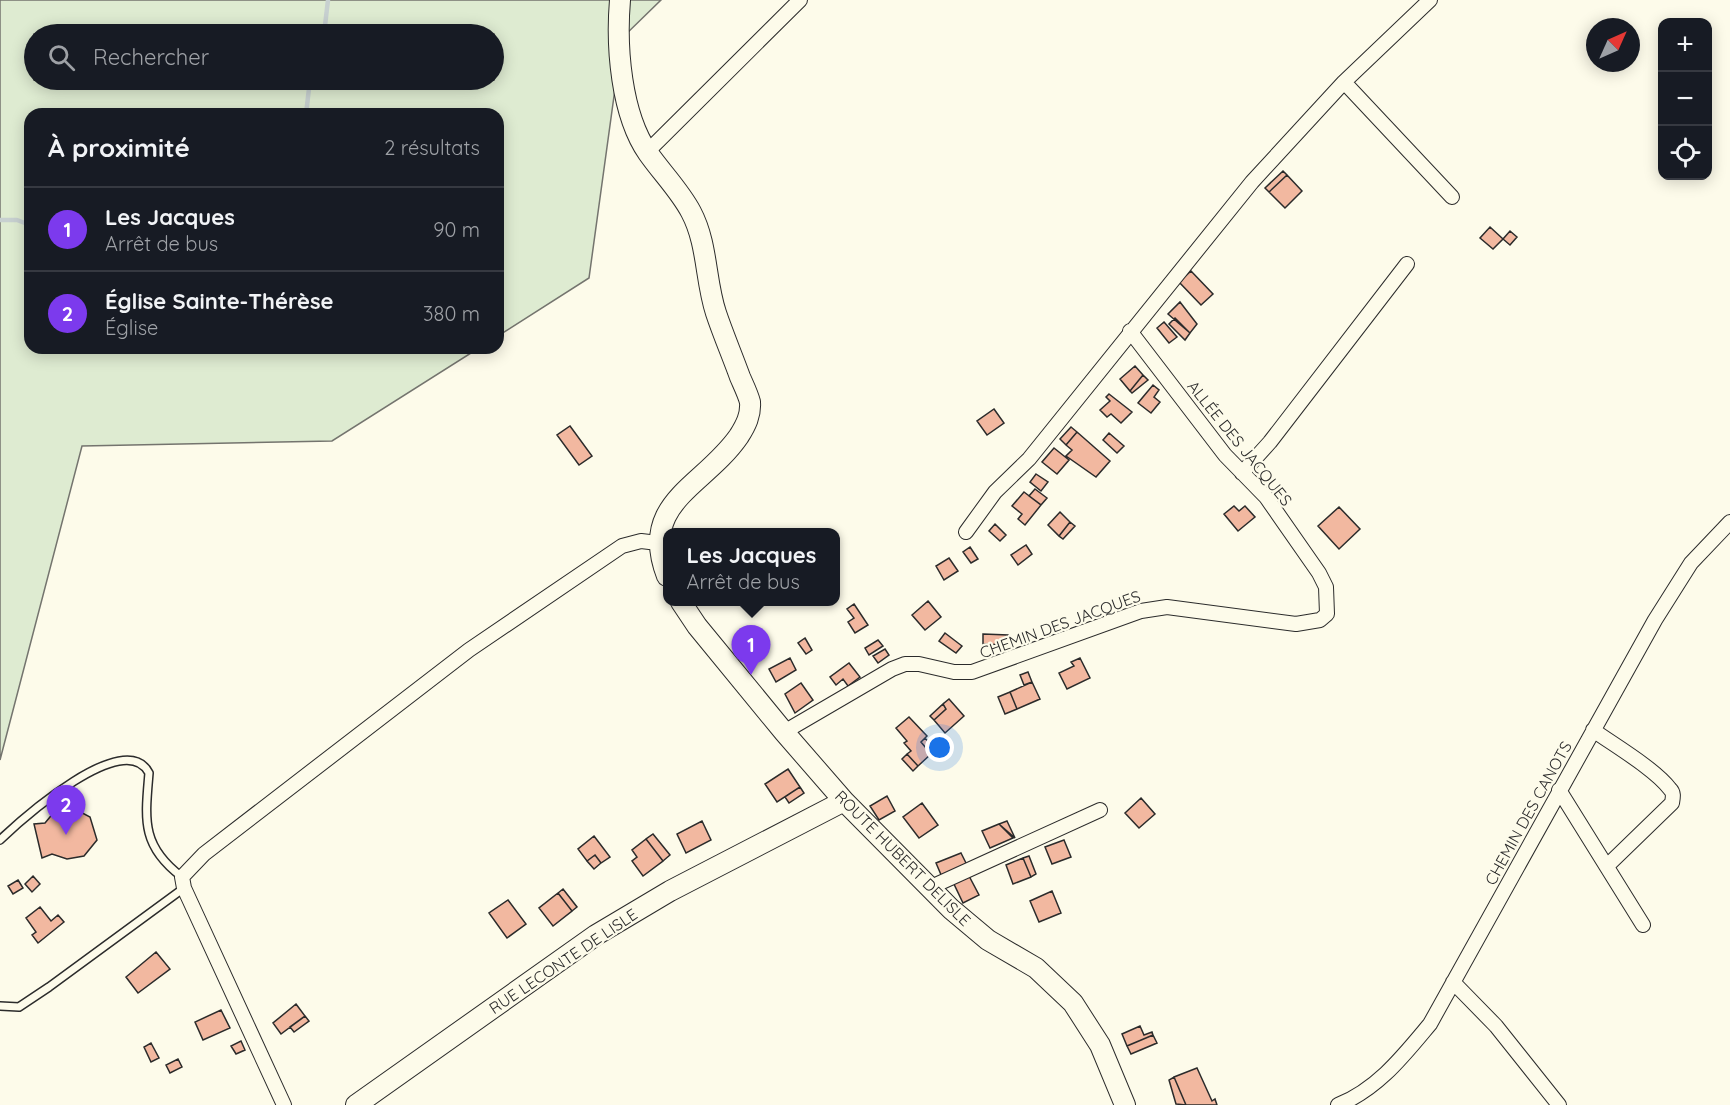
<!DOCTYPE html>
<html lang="fr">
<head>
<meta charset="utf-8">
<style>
	:root { --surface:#171b24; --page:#242831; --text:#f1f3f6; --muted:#9ea1a6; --line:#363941; --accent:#7c3aed }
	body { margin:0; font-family:Quicksand,sans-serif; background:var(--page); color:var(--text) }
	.controls { position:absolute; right:18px; top:18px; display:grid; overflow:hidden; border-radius:12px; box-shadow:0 3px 15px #0003 }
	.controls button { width:54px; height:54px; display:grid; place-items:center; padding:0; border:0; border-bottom:2px solid var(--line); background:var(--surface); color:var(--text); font:30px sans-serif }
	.compass { position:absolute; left:1586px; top:18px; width:54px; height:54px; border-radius:50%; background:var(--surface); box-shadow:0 3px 15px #0003; rotate:45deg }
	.you { position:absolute; left:940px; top:748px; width:21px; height:21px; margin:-15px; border:4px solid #fff; border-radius:50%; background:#1a73e8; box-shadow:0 0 0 9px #1a73e833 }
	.badge { display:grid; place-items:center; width:39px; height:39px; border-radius:50%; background:var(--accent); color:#fff; font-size:20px; font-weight:700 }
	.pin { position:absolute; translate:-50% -50px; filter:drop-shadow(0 2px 3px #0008) }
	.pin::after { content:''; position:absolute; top:32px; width:21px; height:18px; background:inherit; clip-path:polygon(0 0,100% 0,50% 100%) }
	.popup { position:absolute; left:663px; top:528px; width:177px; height:78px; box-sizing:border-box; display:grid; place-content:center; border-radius:12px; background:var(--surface); filter:drop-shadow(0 2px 4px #0005); font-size:20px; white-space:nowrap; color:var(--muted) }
	.popup b { font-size:22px; color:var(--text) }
	.popup::after { content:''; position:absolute; left:50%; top:100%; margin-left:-12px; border:12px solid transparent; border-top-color:var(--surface) }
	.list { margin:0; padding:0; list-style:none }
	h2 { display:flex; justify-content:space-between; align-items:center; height:78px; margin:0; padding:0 24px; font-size:26px }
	h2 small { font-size:20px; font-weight:400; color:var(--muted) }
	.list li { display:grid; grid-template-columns:39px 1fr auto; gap:18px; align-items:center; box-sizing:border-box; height:84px; padding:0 24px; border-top:2px solid var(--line) }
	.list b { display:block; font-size:22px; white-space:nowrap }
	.list p { margin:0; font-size:20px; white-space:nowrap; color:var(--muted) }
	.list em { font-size:20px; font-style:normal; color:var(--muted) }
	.icon { flex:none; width:33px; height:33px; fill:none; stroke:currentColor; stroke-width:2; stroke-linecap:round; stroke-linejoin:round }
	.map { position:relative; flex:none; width:1730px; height:1105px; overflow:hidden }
	.search { position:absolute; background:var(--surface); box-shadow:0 3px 15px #0003; left:24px; top:24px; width:480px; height:66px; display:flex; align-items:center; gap:15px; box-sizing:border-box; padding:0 21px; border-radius:33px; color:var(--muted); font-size:22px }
	.panel { position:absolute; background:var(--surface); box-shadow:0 3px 15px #0003; left:24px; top:108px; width:480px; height:246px; border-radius:18px }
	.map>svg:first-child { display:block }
</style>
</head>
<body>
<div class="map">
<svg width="1730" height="1105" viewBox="0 0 1730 1105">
	<rect width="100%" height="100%" fill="#fdfbea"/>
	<path fill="#deebd1" stroke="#74746e" stroke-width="1.5" fill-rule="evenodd" d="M0 0H661L622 38 589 278 498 336V114H30V348H479L332 441 82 446 0 760ZM34 34H494V80H34Z"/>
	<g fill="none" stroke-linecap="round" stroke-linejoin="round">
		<path stroke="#c7d0d0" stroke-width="4.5" d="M324 34 328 0
			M306 114 310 80
			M0 220H17L30 225"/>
	</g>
	<path fill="#f2b8a0" stroke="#2b2b2b" stroke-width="1.5" d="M1283 171 1287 175 1269 192 1265 188Z
		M1287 175 1302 191 1285 208 1269 192Z
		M1490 227 1503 239 1493 249 1480 238Z
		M1510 231 1517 237 1510 245 1503 239Z
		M1191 271 1213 294 1201 305 1179 282Z
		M1180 302 1197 324 1190 333 1168 314Z
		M1175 318 1190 333 1185 340 1169 324Z
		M1164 322 1177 337 1169 343 1157 328Z
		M1135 366 1143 375 1130 391 1120 379Z
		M1143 375 1148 380 1132 393 1130 391Z
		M1153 385 1159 390 1154 397 1160 402 1151 413 1138 403Z
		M1109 394 1132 412 1121 423 1111 414 1107 417 1100 410 1110 401 1106 397Z
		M994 409 1004 423 987 435 977 421Z
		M570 426 592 456 579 465 557 435Z
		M1071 427 1077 432 1066 445 1060 439Z
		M1077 432 1110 461 1096 477 1066 456 1072 450 1066 445Z
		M1109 433 1124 446 1117 453 1103 440Z
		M1054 448 1069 460 1057 474 1042 462Z
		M1036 474 1048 482 1041 491 1030 482Z
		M1035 489 1047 498 1041 505 1029 496Z
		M1024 492 1041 505 1025 525 1018 519 1022 514 1012 506Z
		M1234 506 1239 511 1245 506 1255 517 1238 531 1224 514Z
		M1339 507 1360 529 1339 549 1318 526Z
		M1060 512 1070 522 1059 536 1048 525Z
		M1070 522 1075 526 1063 539 1059 536Z
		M995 524 1006 535 1000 541 989 531Z
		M1026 545 1032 554 1018 565 1011 555Z
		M970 547 978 559 971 563 963 552Z
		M949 558 958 571 944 580 936 566Z
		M928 601 941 617 925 630 912 615Z
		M854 604 868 625 855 633 848 622 854 618 847 609Z
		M945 633 962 646 956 653 939 641Z
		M983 634 1008 635V645L983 644Z
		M805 638 812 650 806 654 798 643Z
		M878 640 883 646 869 655 865 648Z
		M885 649 889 655 878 663 873 656Z
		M790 658 796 670 776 682 769 669Z
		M1080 658 1090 678 1067 689 1059 673 1074 666 1071 662Z
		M849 663 860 677 848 686 843 679 836 685 830 677Z
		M1028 672 1032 682 1024 685 1020 675Z
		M1032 682 1040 699 1017 709 1010 692Z
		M801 683 813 700 795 713 785 694Z
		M1010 692 1017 709 1005 714 998 697Z
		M949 699 964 716 945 733 934 720 946 709 943 704Z
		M943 704 946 709 934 720 930 716Z
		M909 717 927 736 921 742 931 754 918 766 907 754 911 751 904 743 907 741 896 728Z
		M925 738 936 750 931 754 921 742Z
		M907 754 918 766 913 771 902 759Z
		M788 769 800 787 777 802 765 784Z
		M800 787 804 793 789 803 785 797Z
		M887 796 895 811 879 820 870 806Z
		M1141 798 1155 814 1139 828 1125 813Z
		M922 803 938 825 919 838 903 817Z
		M73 808 90 817 97 840 84 856 67 859 52 854 42 858 34 824 45 823 55 811Z
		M702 821 711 840 686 853 677 834Z
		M1007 821 1015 838 999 824Z
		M999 824 1013 838 990 848 982 831Z
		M653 834 670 855 663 861 646 839Z
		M594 836 610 857 601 863 595 855 587 861 578 849Z
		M646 839 663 861 643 876 632 861 637 857 632 850Z
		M1064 840 1071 857 1052 864 1045 847Z
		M961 853 968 867 942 877 936 863Z
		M595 855 601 863 594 869 587 861Z
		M1029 856 1036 874 1031 877 1023 858Z
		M1023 858 1031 877 1013 884 1006 865Z
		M968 874 979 895 963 903 953 882Z
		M33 876 40 884 32 892 25 884Z
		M18 880 23 888 13 894 8 886Z
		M563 889 577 907 572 911 558 893Z
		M1052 891 1061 913 1039 922 1030 901Z
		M558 893 572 911 553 926 539 908Z
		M508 900 526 924 507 938 489 913Z
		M40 907 51 921 58 915 64 922 38 943 32 935 36 932 26 918Z
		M156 952 170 969 138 993 126 977Z
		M296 1004 305 1016 281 1034 273 1023Z
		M221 1010 230 1028 203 1040 195 1022Z
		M305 1016 309 1021 294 1032 290 1027Z
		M1140 1026 1144 1035 1152 1032 1153 1035 1127 1046 1122 1034Z
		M1153 1035 1157 1043 1131 1054 1127 1046Z
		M241 1041 245 1050 236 1054 231 1046Z
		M151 1043 159 1058 151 1062 144 1047Z
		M178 1059 182 1067 170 1073 166 1065Z
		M1197 1068 1212 1101 1215 1099 1217 1105H1186L1174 1077Z
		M1174 1077 1186 1105 1176 1104 1169 1080Z"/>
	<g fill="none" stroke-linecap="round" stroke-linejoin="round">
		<g stroke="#2b2b2b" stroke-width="10">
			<path id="service" d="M0 840C22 819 125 727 149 773 145 820 141 846 182 877
				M0 1006 19 1007 49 987 184 888"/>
		</g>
		<g stroke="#2b2b2b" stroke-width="16">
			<path id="minor" d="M1344 82 1452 197
				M647 152 800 0
				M1242 473 1270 442 1407 264
				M966 532 995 492 1029 459 1252 182 1344 82 1430 0
				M1593 730C1614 745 1655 769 1670 789 1674 793 1673 797 1672 803L1607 866
				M784 732 892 669 905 664H919L954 672H972L1141 611 1167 607 1296 624 1320 620 1327 614 1326 587 1319 573 1266 497 1225 455 1130 331
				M1559 790 1643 925
				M931 887 1100 810
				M1453 982 1496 1026 1559 1105
				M284 1105 184 888 182 877 204 854 469 650 622 546 641 541 658 543
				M1338 1105C1378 1089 1404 1055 1430 1024L1655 620 1691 563 1730 522"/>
		</g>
		<g stroke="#2b2b2b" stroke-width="22">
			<path id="secondary" d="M620 0C616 47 621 114 648 153 662 173 680 191 691 212 708 244 705 280 716 313 723 334 732 355 740 377 743 384 748 394 750 402 751 415 746 425 739 436 704 487 638 502 667 576
				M681 602 697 626 784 732 844 801 951 909 988 940 1036 968 1073 1003 1100 1045 1125 1105
				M356 1105 596 935 670 891 844 801"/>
		</g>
		<use href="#service" stroke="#fdfbea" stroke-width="7"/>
		<use href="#minor" stroke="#fdfbea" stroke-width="14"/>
		<use href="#secondary" stroke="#fdfbea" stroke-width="20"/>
	</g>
	<g text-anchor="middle" stroke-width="4.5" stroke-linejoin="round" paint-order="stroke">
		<g font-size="16" fill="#2b2b2b" stroke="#fdfbea">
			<text transform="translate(1240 443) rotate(51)" y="6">ALLÉE DES JACQUES</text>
			<text transform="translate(1060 624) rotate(-20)" y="6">CHEMIN DES JACQUES</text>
			<text transform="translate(1528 813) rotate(-61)" y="6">CHEMIN DES CANOTS</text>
			<text transform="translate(903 858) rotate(45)" y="6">ROUTE HUBERT DELISLE</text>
			<text transform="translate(563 961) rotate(-34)" y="6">RUE LECONTE DE LISLE</text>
		</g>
	</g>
</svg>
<div class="controls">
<button>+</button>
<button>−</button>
<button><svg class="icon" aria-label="locate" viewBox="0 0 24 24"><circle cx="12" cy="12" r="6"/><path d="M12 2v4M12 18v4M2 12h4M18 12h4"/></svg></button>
</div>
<svg class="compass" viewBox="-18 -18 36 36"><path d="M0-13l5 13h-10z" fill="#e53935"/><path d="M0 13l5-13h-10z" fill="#9ea1a6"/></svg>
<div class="you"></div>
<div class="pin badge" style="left:751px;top:675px">1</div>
<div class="popup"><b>Les Jacques</b>Arrêt de bus</div>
<div class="pin badge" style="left:66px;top:835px">2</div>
<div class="search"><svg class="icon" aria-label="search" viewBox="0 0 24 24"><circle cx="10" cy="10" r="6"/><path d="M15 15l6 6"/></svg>Rechercher</div>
<section class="panel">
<h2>À proximité<small>2 résultats</small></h2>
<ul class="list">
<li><span class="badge">1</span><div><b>Les Jacques</b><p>Arrêt de bus</p></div><em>90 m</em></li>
<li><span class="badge">2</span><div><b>Église Sainte-Thérèse</b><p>Église</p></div><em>380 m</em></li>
</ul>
</section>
</div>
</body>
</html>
